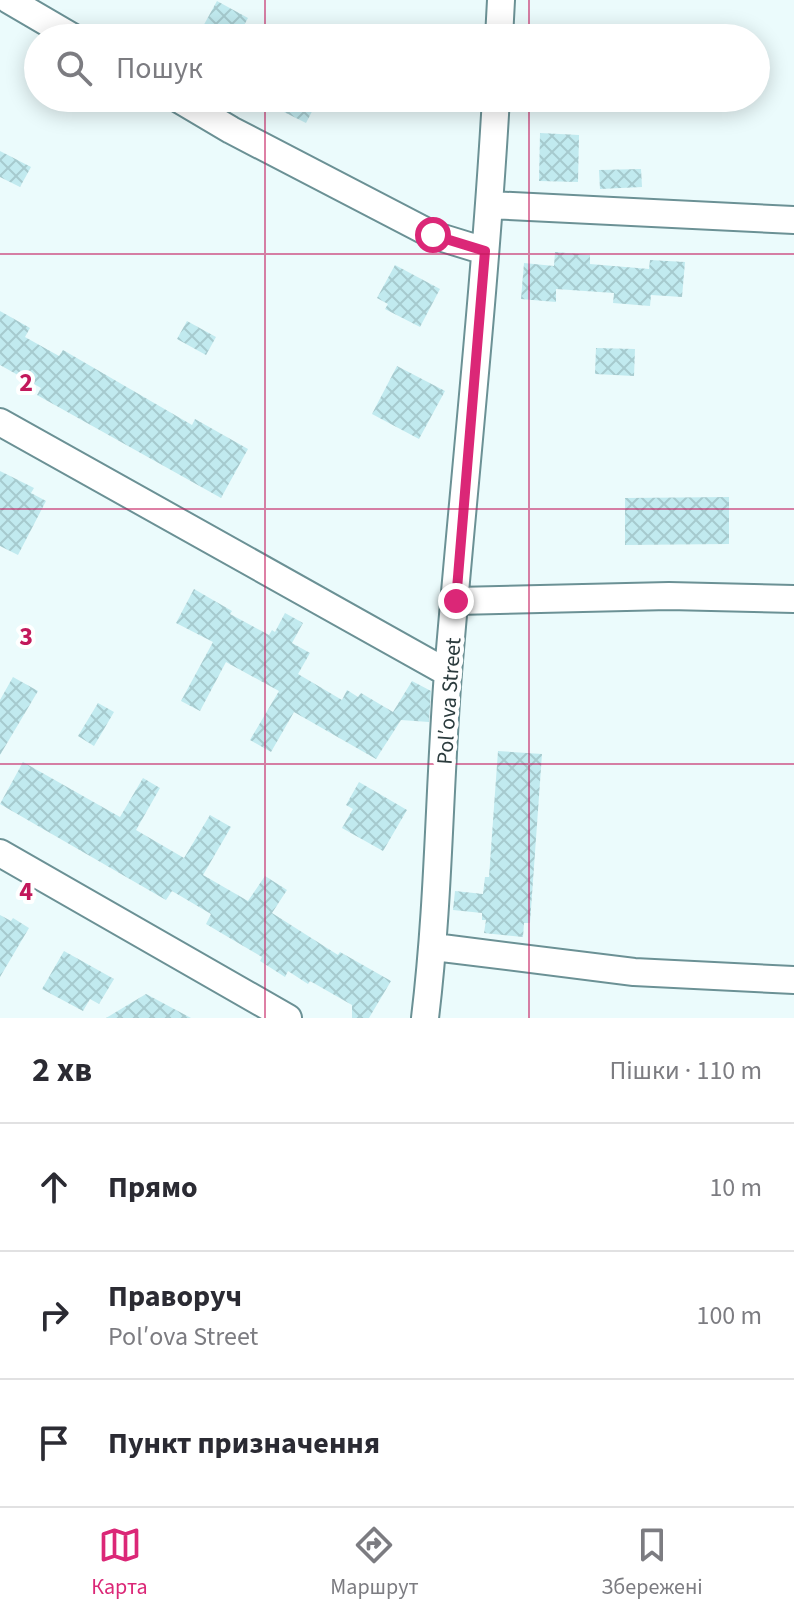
<!DOCTYPE html>
<html lang="uk">
<head>
<meta charset="utf-8">
<style>
	:root { --surface:#fff; --page:#f2f2f3; --text:#2b2b33; --muted:#7c7c81; --line:#e1e1e2; --accent:#db2777 }
	body { margin:0; font-family:"Source Sans 3",sans-serif; background:var(--page); color:var(--text) }
	.stop { position:absolute; width:24px; height:24px; margin:-18px; border:6px solid #db2777; border-radius:50%; background:#fff }
	.stop.end { background:#db2777; border-color:#fff; box-shadow:0 2px 8px #0008 }
	.list { margin:0; padding:0; list-style:none }
	h2 { display:flex; justify-content:space-between; align-items:center; height:104px; margin:0; padding:0 32px; font-size:34px }
	h2 small { font-size:26px; font-weight:400; color:var(--muted) }
	.list li { display:grid; grid-template-columns:52px 1fr auto; gap:24px; align-items:center; box-sizing:border-box; height:128px; padding:0 32px; border-top:2px solid var(--line) }
	.list b { display:block; font-size:30px; white-space:nowrap }
	.list p { margin:0; font-size:26px; white-space:nowrap; color:var(--muted) }
	.list em { font-size:26px; font-style:normal; color:var(--muted) }
	.icon { flex:none; width:44px; height:44px; fill:none; stroke:currentColor; stroke-width:2; stroke-linecap:round; stroke-linejoin:round }
	.map { position:relative; flex:none; width:794px; height:1018px; overflow:hidden }
	.search { position:absolute; background:var(--surface); box-shadow:0 4px 20px #0003; left:24px; right:24px; top:24px; height:88px; display:flex; align-items:center; gap:20px; box-sizing:border-box; padding:0 28px; border-radius:44px; color:var(--muted); font-size:30px }
	.sheet { height:488px; background:var(--surface) }
	nav { display:flex; justify-content:space-around; align-items:center; box-sizing:border-box; height:112px; border-top:2px solid var(--line); background:var(--surface); font-size:22px; color:var(--muted) }
	nav a { display:grid; justify-items:center; gap:4px }
	nav .on { color:var(--accent) }
	.map>svg:first-child { display:block }
</style>
</head>
<body>
<div class="map">
<svg width="794" height="1018" viewBox="0 0 794 1018">
	<defs>
		<pattern id="building-cross-hatch" width="8" height="8" patternUnits="userSpaceOnUse" patternTransform="scale(2)"><rect width="8" height="8" fill="#c1eaef"/><path d="M0 0l8 8M0 8l8-8" fill="none" stroke="#a6cace"/></pattern>
	</defs>
	<rect width="100%" height="100%" fill="#ebfbfc"/>
	<path fill="url(#building-cross-hatch)" d="M217 1 248 18 237 38H216L201 30Z
		M256 98H319L306 123Z
		M540 133 579 135 578 182 539 181Z
		M0 151 31 167 20 187 0 177Z
		M641 169 642 187 600 189 599 170Z
		M555 252 590 255V264L649 269 650 260 685 262 682 297 651 295 650 306 613 303 614 293 556 289V302L521 299 524 263 554 266Z
		M395 265 440 289 420 327 385 309 388 304 377 298Z
		M0 311 30 328 25 337 59 356 63 350 192 425 195 419 248 449 221 498 37 395 41 388 0 365Z
		M187 321 216 337 206 355 177 339Z
		M596 348 635 349 634 376 595 374Z
		M397 366 445 391 419 439 372 414Z
		M0 471 34 488 31 493 46 501 18 555 0 546Z
		M729 497V544L625 545V498Z
		M194 589 232 611 230 614 269 635 272 630 275 632 285 613 303 623 292 643 310 653 298 674 342 700 347 690 358 697 361 693 393 712 412 681 431 691 429 722 401 720 376 759 294 712 271 752 250 740 279 691 226 662 200 711 181 701 213 642 176 623Z
		M13 677 38 691 0 755V700Z
		M98 703 114 712 94 746 78 736Z
		M498 751 542 754 530 923H524L523 937 484 933 486 920H482V913L453 910 455 891 483 894 485 877H489Z
		M23 762 120 817 143 778 160 788 136 830 184 858 210 815 231 827 203 875 248 901 265 876 287 890 272 913 338 955 340 952 391 981 369 1018H352V1005L310 981 308 984 288 971 285 977 260 961 262 957 206 924 211 914 172 891 166 900 0 804Z
		M359 782 407 810 383 851 342 828 353 809 346 805Z
		M0 915 11 921 13 918 29 928 0 977Z
		M64 951 114 979 99 1004 90 999 83 1011 42 989Z
		M146 994 191 1018H106Z"/>
	<g fill="none" stroke-linecap="round" stroke-linejoin="round">
		<g stroke="#6b9195" stroke-width="30">
			<path id="minor" d="M9 0 74 38
				M499 38 501 0
				M177 98 231 130 433 235 485 251
				M490 205 794 220
				M0 422 448 673
				M456 601 669 596 794 599
				M0 853 288 1018
				M434 947 634 972 794 980
				M425 1018C439 903 439 788 448 673 464 481 485 290 496 98"/>
		</g>
		<use href="#minor" stroke="#fff" stroke-width="26"/>
	</g>
	<g fill="none" stroke-linecap="round" stroke-linejoin="round">
		<path stroke="#db2777" stroke-width="10" d="M433 235 485 251 456 601"/>
	</g>
	<path fill="none" stroke="#c2185b" stroke-width="2" stroke-opacity="0.55" d="M265 0V38M529 0V38M265 98V1018M529 98V1018M0 254H794M0 509H794M0 764H794"/>
	<g text-anchor="middle" stroke-width="8" stroke-linejoin="round" paint-order="stroke">
		<g font-size="22" fill="#2b3b3d" stroke="#fff">
			<text transform="translate(448 701) rotate(-86)" y="8">Polʹova Street</text>
		</g>
	</g>
	<g font-size="26" text-anchor="middle" font-weight="bold" fill="#c2185b" stroke="#fff" stroke-width="8" stroke-linejoin="round" paint-order="stroke">
		<text x="26" y="391">2</text>
		<text x="26" y="645">3</text>
		<text x="26" y="900">4</text>
	</g>
</svg>
<div class="stop" style="left:433px;top:235px"></div>
<div class="stop end" style="left:456px;top:601px"></div>
<div class="search"><svg class="icon" aria-label="search" viewBox="0 0 24 24"><circle cx="10" cy="10" r="6"/><path d="M15 15l6 6"/></svg>Пошук</div>
</div>
<section class="sheet">
<h2>2 хв<small>Пішки · 110 m</small></h2>
<ul class="list">
<li><svg class="icon" aria-label="ahead" viewBox="0 0 24 24"><path d="M12 20V5M6 11l6-6 6 6"/></svg><div><b>Прямо</b></div><em>10 m</em></li>
<li><svg class="icon" aria-label="right" viewBox="0 0 24 24"><path d="M7 20v-9h11M14 6l5 5-5 5"/></svg><div><b>Праворуч</b><p>Polʹova Street</p></div><em>100 m</em></li>
<li><svg class="icon" aria-label="arrive" viewBox="0 0 24 24"><path d="M6 21V4h12l-3 4 3 4H6"/></svg><div><b>Пункт призначення</b></div></li>
</ul>
</section>
<nav>
<a class="on"><svg class="icon" aria-label="map" viewBox="0 0 24 24"><path d="M3 6l6-2 6 2 6-2v14l-6 2-6-2-6 2zM9 4v14M15 6v14"/></svg>Карта</a>
<a><svg class="icon" aria-label="directions" viewBox="0 0 24 24"><path d="M12 3l9 9-9 9-9-9zM9 14v-3h6M13 9l2 2-2 2"/></svg>Маршрут</a>
<a><svg class="icon" aria-label="saved" viewBox="0 0 24 24"><path d="M7 4h10v16l-5-4-5 4z"/></svg>Збережені</a>
</nav>
</body>
</html>
